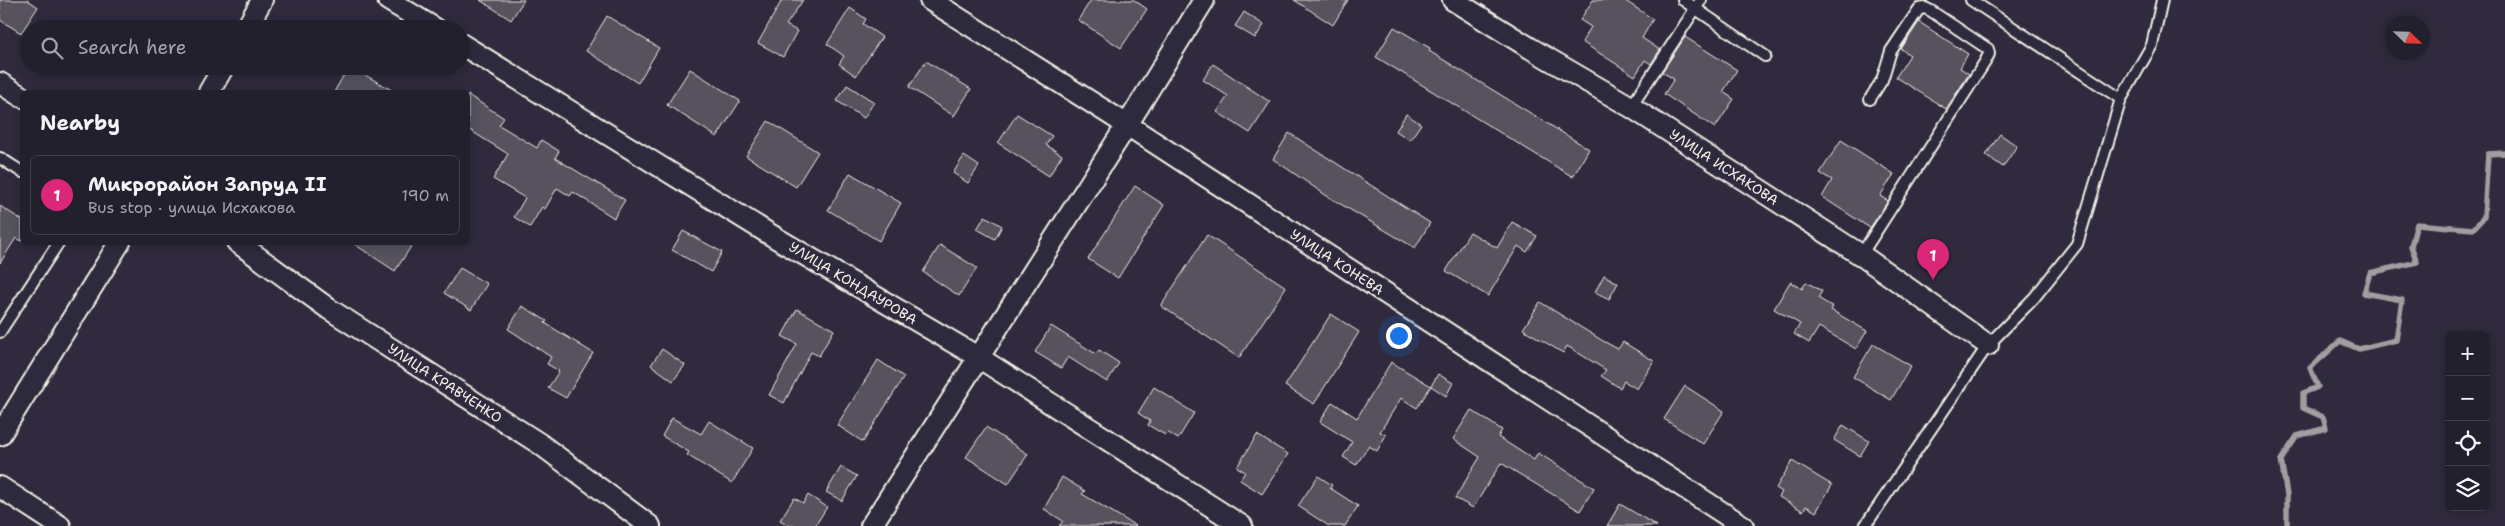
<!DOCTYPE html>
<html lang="en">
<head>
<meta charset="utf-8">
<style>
	:root { --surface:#23202e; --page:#2b2836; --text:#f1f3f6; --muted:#a3a3aa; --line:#403e4a; --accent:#db2777 }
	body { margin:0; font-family:"Shantell Sans",sans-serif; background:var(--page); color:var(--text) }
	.controls { position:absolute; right:15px; bottom:15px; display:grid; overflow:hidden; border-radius:8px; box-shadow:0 2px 12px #0003 }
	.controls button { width:45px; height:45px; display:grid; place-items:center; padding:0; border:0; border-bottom:1px solid var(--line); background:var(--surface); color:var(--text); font:25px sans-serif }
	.compass { position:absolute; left:2385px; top:15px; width:45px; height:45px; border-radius:50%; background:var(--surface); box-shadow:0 2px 12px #0003; rotate:113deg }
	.you { position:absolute; left:1398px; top:335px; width:18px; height:18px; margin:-12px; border:4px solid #fff; border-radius:50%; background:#1a73e8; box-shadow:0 0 0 8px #1a73e833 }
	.badge { display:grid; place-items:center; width:32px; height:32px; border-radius:50%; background:var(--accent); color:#fff; font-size:16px; font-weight:700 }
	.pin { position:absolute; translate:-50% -41px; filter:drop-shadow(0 1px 2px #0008) }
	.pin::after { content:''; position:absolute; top:26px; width:18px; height:15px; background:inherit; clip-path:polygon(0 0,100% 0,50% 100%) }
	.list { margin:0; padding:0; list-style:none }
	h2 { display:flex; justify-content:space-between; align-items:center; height:65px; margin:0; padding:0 20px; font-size:21px }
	h2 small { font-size:16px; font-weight:400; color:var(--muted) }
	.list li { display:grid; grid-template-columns:32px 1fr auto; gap:15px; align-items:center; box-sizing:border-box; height:80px; margin:0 10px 10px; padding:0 10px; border:1px solid var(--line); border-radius:8px }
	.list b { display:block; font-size:19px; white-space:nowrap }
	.list p { margin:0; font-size:16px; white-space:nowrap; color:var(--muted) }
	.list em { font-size:16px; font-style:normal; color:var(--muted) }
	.icon { flex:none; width:28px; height:28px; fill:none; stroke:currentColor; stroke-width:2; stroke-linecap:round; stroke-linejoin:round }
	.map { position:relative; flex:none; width:2505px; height:526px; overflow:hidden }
	.search { position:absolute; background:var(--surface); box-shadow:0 2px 12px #0003; left:20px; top:20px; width:450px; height:55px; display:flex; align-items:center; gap:12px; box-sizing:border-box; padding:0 18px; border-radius:28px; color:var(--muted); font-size:19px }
	.panel { position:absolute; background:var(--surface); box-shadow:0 2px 12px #0003; left:20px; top:90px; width:450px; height:155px; border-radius:8px }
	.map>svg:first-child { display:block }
</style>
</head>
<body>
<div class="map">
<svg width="2505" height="526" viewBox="0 0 2505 526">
	<rect width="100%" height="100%" fill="#2f2a3d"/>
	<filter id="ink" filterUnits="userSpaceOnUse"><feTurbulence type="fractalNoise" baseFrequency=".02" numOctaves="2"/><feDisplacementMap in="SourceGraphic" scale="10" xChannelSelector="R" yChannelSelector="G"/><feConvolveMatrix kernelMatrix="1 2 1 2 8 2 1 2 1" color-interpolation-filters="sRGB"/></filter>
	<g filter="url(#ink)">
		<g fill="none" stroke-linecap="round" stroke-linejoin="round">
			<path stroke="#a19ea0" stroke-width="5.5" d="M2287 526V495L2281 460 2297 436 2326 428 2323 417 2303 408V393L2318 387 2310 368 2340 341 2359 349 2396 340 2402 300 2364 293 2370 273 2417 262 2411 246 2417 224 2473 229 2484 217 2488 154 2505 153"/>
		</g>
		<path fill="#56525f" stroke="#f4f1e8" d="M0 0H28L38 7 21 33 0 20Z
			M480 0H524L511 20Z
			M782 0H803L786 25 797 31 783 57 758 43Z
			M1091 0H1134L1147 9 1121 48 1078 20Z
			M1294 0H1348L1333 25Z
			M1593 0H1624L1653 19 1642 38 1660 50 1651 64 1645 60 1635 76 1582 42 1591 27 1580 20Z
			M850 8 866 19 863 24 882 37 856 76 839 64 844 56 827 44Z
			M1244 12 1264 25 1255 38 1235 26Z
			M607 16 659 48 638 83 586 51Z
			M1919 22 1968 54 1960 68 1969 74 1946 109 1896 77 1910 55 1901 49Z
			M1394 27 1430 48 1429 51 1589 149 1573 177 1376 57Z
			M1685 37 1737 70 1723 92 1734 99 1715 128 1664 94 1674 79 1662 72Z
			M926 61 971 89 954 116 909 87Z
			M1213 64 1270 102 1250 133 1217 112 1228 96 1203 80Z
			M349 66 395 92H334Z
			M690 69 740 101 717 137 667 105Z
			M847 85 874 102 864 118 837 101Z
			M468 95 504 118 499 125 537 148 541 140 559 151 555 158 625 200 614 218 573 192 570 196 557 188 545 209 542 207 530 227 514 217 525 198 493 179 508 154 468 129Z
			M1017 114 1052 136 1046 145 1062 155 1049 176 998 143Z
			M1406 114 1421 124 1410 140 1396 131Z
			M768 121 818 152 796 187 746 156Z
			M1289 133 1430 223 1415 248 1327 196 1273 159Z
			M2000 134 2017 146 2003 167 1986 155Z
			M1841 140 1894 174 1880 196 1888 201 1870 228 1822 197 1832 180 1820 173Z
			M964 156 979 166 968 183 953 173Z
			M850 173 901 203 879 241 828 210Z
			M1135 186 1164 205 1118 278 1088 259Z
			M0 206 22 220V241L16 238 0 263Z
			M985 216 1002 226 995 239 977 229Z
			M1512 222 1537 236 1527 252 1518 246 1488 296 1446 271 1470 232 1497 248Z
			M683 231 722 252 711 272 672 250Z
			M1207 235 1286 287 1239 358 1161 306Z
			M351 242H414L395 271Z
			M940 245 977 268 959 296 923 272Z
			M460 268 487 284 471 310 444 293Z
			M1604 275 1618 283 1609 299 1595 292Z
			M1790 282 1802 289 1806 282 1822 291 1818 298 1833 307 1831 310 1867 331 1856 349 1819 327 1809 343 1794 334 1800 324 1774 309Z
			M1540 302 1603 341 1618 349 1623 342 1654 361 1637 389 1624 381 1620 388 1601 376 1606 370 1567 346 1563 353 1523 329Z
			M522 306 547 321 545 323 593 353 566 398 548 388 559 371 547 364 551 357 508 329Z
			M797 309 834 330 819 356 811 352 784 403 769 395 797 344 782 336Z
			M1331 314 1359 332 1314 404 1285 386Z
			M1051 326 1096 354 1099 350 1119 363 1107 382 1068 357 1061 368 1035 352Z
			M1873 344 1911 366 1891 400 1853 377Z
			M662 349 685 365 673 381 651 365Z
			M878 360 904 377 863 442 837 425Z
			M1391 362 1431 386 1417 408 1401 398 1380 432 1386 435 1377 451 1369 446 1356 465 1343 457 1352 442 1320 422 1332 402 1357 418Z
			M1438 374 1453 383 1446 396 1431 386Z
			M1685 386 1724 411 1703 444 1664 419Z
			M1154 387 1194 413 1178 439 1167 432 1165 435 1148 425 1150 421 1138 413Z
			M1471 410 1502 430 1498 437 1534 460 1538 453 1594 488 1580 511 1501 463 1473 508 1455 498 1480 457 1453 439Z
			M672 418 701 434 709 421 753 448 732 483 687 455 689 452 662 436Z
			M1843 425 1869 441 1860 456 1834 440Z
			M986 427 1028 454 1008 484 966 457Z
			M1257 435 1288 454 1262 494 1240 480 1245 472 1237 467Z
			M1792 461 1832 485 1816 512 1806 506 1803 511 1779 497 1782 492 1776 488Z
			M841 467 857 476 842 501 826 492Z
			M1318 476 1332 485 1330 488 1358 506 1345 526H1329L1298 506Z
			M1062 477 1085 491 1082 494 1136 526H1059L1063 521 1044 509Z
			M808 495 827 507 815 526H790L780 520 794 498 803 503Z
			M1620 504 1657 526H1607Z"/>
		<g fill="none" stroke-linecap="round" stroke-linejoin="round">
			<g stroke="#f4f1e8" stroke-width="14">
				<path id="service" d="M1683 0 1765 56
					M1971 0 2121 99
					M1631 107 1701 0
					M0 158 22 172
					M1861 255 1985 62 1989 54 1988 49 1931 11 1925 8 1919 9 1891 51 1882 80 1870 99
					M0 332 59 242
					M1865 526 1988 345 2034 298 2077 244 2121 99 2152 45 2162 0"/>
			</g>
			<g stroke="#f4f1e8" stroke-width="24">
				<path id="minor" d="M388 0 436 29
					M930 0 1135 130 1743 526
					M1453 0 1530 48 1631 107 1861 255 1988 345
					M246 29 262 0
					M461 44 776 238 978 357 1242 526
					M0 83 22 97
					M209 92 224 66
					M237 242 329 309 540 444 650 526
					M0 435 120 242
					M0 487 60 526
					M871 526 1127 125 1204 0"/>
			</g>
			<use href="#service" stroke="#2f2a3d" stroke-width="10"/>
			<use href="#minor" stroke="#2f2a3d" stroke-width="20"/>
		</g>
	</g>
	<g text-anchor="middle" stroke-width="5" stroke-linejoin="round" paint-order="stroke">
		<g font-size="14" fill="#f4f1e8" stroke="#2f2a3d">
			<text transform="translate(1724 167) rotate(33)" y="5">УЛИЦА ИСХАКОВА</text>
			<text transform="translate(1337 262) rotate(33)" y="5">УЛИЦА КОНЕВА</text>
			<text transform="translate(853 283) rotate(31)" y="5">УЛИЦА КОНДАУРОВА</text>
			<text transform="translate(445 383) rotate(33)" y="5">УЛИЦА КРАВЧЕНКО</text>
		</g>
	</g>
</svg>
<div class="controls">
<button>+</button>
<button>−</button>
<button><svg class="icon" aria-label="locate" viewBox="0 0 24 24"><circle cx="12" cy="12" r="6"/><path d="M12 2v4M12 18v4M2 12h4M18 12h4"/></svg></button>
<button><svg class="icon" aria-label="layers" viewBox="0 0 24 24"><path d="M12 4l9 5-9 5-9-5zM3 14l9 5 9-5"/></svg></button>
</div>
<svg class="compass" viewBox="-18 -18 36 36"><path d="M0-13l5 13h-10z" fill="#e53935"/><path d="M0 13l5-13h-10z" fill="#a3a3aa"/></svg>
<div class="you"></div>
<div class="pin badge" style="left:1933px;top:280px">1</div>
<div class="search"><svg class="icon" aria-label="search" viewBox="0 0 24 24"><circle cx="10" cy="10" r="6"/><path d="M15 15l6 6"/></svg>Search here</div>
<section class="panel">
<h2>Nearby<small></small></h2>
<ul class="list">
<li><span class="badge">1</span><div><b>Микрорайон Запруд II</b><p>Bus stop · улица Исхакова</p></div><em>190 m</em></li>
</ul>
</section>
</div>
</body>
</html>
